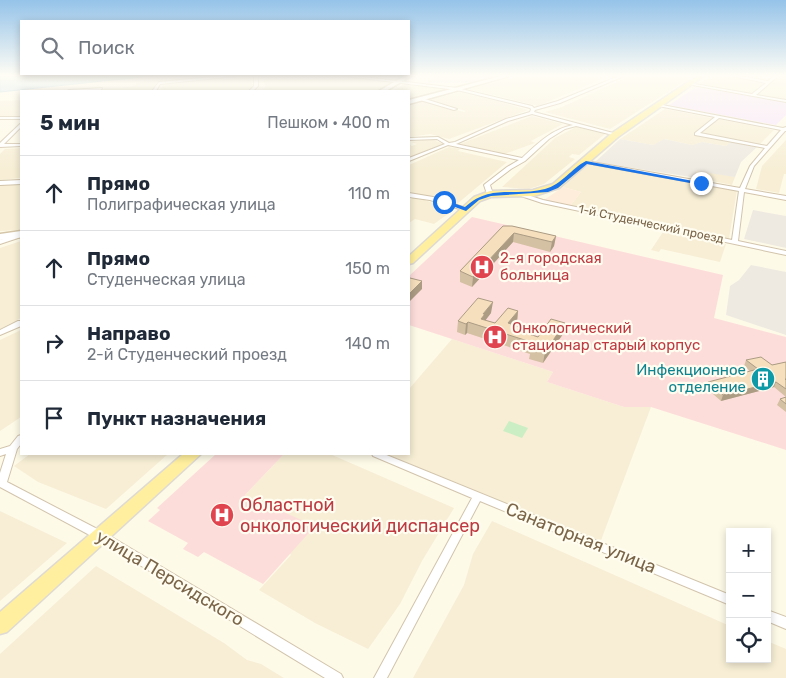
<!DOCTYPE html>
<html lang="ru">
<head>
<meta charset="utf-8">
<style>
	:root { --surface:#fff; --page:#f2f2f3; --text:#1f2937; --muted:#747a83; --line:#e0e1e3 }
	body { margin:0; font-family:Rubik,sans-serif; background:var(--page); color:var(--text) }
	.controls { position:absolute; right:15px; bottom:15px; display:grid; overflow:hidden; border-radius:0px; box-shadow:0 2px 8px #0003 }
	.controls button { width:45px; height:45px; display:grid; place-items:center; padding:0; border:0; border-bottom:1px solid var(--line); background:var(--surface); color:var(--text); font:25px sans-serif }
	.stop { position:absolute; width:15px; height:15px; margin:-11px; border:4px solid #1a73e8; border-radius:50%; background:#fff }
	.stop.end { background:#1a73e8; border-color:#fff; box-shadow:0 1px 5px #0008 }
	.list { margin:0; padding:0; list-style:none }
	h2 { display:flex; justify-content:space-between; align-items:center; height:65px; margin:0; padding:0 20px; font-size:21px }
	h2 small { font-size:16px; font-weight:400; color:var(--muted) }
	.list li { display:grid; grid-template-columns:32px 1fr auto; gap:15px; align-items:center; box-sizing:border-box; height:75px; padding:0 20px; border-top:1px solid var(--line) }
	.list b { display:block; font-size:19px; white-space:nowrap }
	.list p { margin:0; font-size:16px; white-space:nowrap; color:var(--muted) }
	.list em { font-size:16px; font-style:normal; color:var(--muted) }
	.icon { flex:none; width:28px; height:28px; fill:none; stroke:currentColor; stroke-width:2; stroke-linecap:round; stroke-linejoin:round }
	.map { position:relative; flex:none; width:786px; height:678px; overflow:hidden }
	.search { position:absolute; background:var(--surface); box-shadow:0 2px 8px #0003; left:20px; top:20px; width:390px; height:55px; display:flex; align-items:center; gap:12px; box-sizing:border-box; padding:0 18px; border-radius:0px; color:var(--muted); font-size:19px }
	.panel { position:absolute; background:var(--surface); box-shadow:0 2px 8px #0003; left:20px; top:90px; width:390px; height:365px; border-radius:0px }
	.map>svg:first-child { display:block }
</style>
</head>
<body>
<div class="map">
<svg width="786" height="678" viewBox="0 0 786 678">
	<rect width="100%" height="100%" fill="#fefae8"/>
	<path fill="#f7eed5" d="M262 76H333L394 82 376 91H258L266 89Z
		M518 76H609L538 106 470 89Z
		M630 76H693L610 129 545 112 562 107Z
		M711 76H725L765 82 751 94 698 85Z
		M779 76H786V100L756 95Z
		M251 77 253 87 245 91H160L164 83Z
		M163 79V81L155 83 157 84 150 91H76L131 87 136 85V83Z
		M405 84 442 89 447 90 409 101V91H393Z
		M460 92 497 101 528 110 449 139 430 134 409 137V106L425 101 464 112 466 111 429 100Z
		M21 100V116L0 117V101Z
		M665 109 774 130 757 147 731 142 726 146 702 142 692 145 665 139 653 145 620 139Z
		M532 116 563 124 531 141 535 143 502 155 460 144Z
		M576 127 605 134 579 155 572 154 569 157 575 159 544 184 529 189 502 187 555 138Z
		M429 139 445 144 409 158V144L412 146 417 144 411 142Z
		M786 140V174H784L779 193 756 189 762 166Z
		M449 147 460 149 458 151 507 162 457 204 409 192V165Z
		M21 148V178L0 180V154L5 149Z
		M589 164 737 190 729 239 570 206 581 192 563 187Z
		M696 171 722 174 735 177 732 185 697 178Z
		M21 184V230L0 231V185Z
		M415 197 440 205 438 206 452 211 434 224 415 219 409 223V200Z
		M663 232 726 244 720 262 661 249 659 252 651 250Z
		M21 241V318L0 329V248Z
		M21 330V417L0 431V340Z
		M452 339 553 372 547 382 624 407H651L600 543 386 454H409V389Z
		M30 454H168L106 509 38 482 14 466Z
		M284 454H330L454 508 422 561 400 604 368 649 315 623 259 590 291 555 253 499 245 495Z
		M0 511 67 543 0 601Z
		M492 521 730 626V659H767V641L786 649V678H413L464 585 473 554Z
		M96 566 224 643 247 660 261 664 284 678H0V654Z"/>
	<path fill="#ffeddb" d="M563 187 581 192 570 206 544 200Z"/>
	<path fill="#efeae1" d="M620 139 653 145 664 139 692 145 702 142 726 146 731 142 757 147 741 162 735 177 696 171 697 178 595 162Z
		M753 210 786 216V248L744 239Z
		M751 265 786 272V335L726 315 730 286 739 280Z"/>
	<path fill="#f7e4fb" d="M436 76H498L474 83H425Z
		M696 87 786 102V115L776 125 669 105Z"/>
	<path fill="#fdddda" d="M472 217 723 275 714 318 786 337V450L651 407H624L547 382 553 372 409 325V276Z
		M216 454H284L245 495 315 526 263 584 204 552 198 557 183 549 188 543 148 521 160 510 157 508Z"/>
	<path fill="#cceec4" d="M509 421 528 428 522 438 503 431Z"/>
	<path fill="#bad9ea" stroke="#9fc7dd" d="M0 76H149L0 92Z"/>
	<g fill="none" stroke-linecap="round" stroke-linejoin="round">
		<g stroke="#d2c4ac" stroke-width="2">
			<path id="street" d="M223 76H236L160 84 156 91H152L159 82Z
				M254 76H258V86L253 91H249L254 86Z
				M345 76H355L457 88 532 106 534 108 558 101 619 76H624L560 103 535 110 534 112 617 134V136L576 126 565 129 549 139 525 161 511 169 490 185 493 194 490 196 487 194 484 185 485 184 507 167 519 160 448 145 409 161V158L445 144 437 139 409 140V138L438 137 449 143 455 142 506 119 530 112 531 109 530 108 457 90ZM532 114 573 125C552 129 537 144 522 158L456 144 508 121Z
				M732 76H740L768 81 774 76H778L756 95 786 100V102L687 84 689 83 752 94 766 83Z
				M102 88 101 90 67 91 69 90Z
				M420 98H422L457 109 454 110 420 100Z
				M657 104 783 128 786 127V131H785L754 166 745 189 786 196V200L744 192 738 241 786 251V255L542 203 515 194 518 192 543 200 732 240 739 191 586 163 584 162 586 161 740 188 750 166 765 148 695 135V133L715 117 658 106 656 105ZM719 118 781 130 767 146 700 133Z
				M0 117H21V119H0Z
				M20 124H21V127L4 144H21V146L0 147V143Z
				M21 180V184L0 185V181Z
				M409 193 433 197 469 209 466 211 430 200 409 197Z
				M21 233V237L0 244V240Z
				M18 321H21V326L0 335V330Z
				M21 435V444L17 449 7 482 105 533 341 674 343 678H325L97 539 0 487V473L6 454 0 456V449L10 446 18 436Z
				M372 454H384L730 595V605L480 501 387 678H374L472 498 373 456Z
				M767 610 786 617V629L767 621Z"/>
		</g>
		<g stroke="#d5c6a9" stroke-width="3">
			<path id="secondary" d="M404 76H411L386 91H379Z
				M501 76H510L409 104V100Z
				M21 231V237L0 240V234Z"/>
		</g>
		<g stroke="#dfdad3" stroke-width="3">
			<path id="primary" d="M697 76H704L618 137 559 188 534 196 491 197 480 201 413 263 409 264V256L474 197 490 191 533 190 553 184 612 133Z
				M183 454H201L7 632 0 634V612Z"/>
		</g>
		<use href="#street" fill="#fff" fill-rule="evenodd"/>
		<use href="#secondary" fill="#fff" fill-rule="evenodd"/>
		<use href="#primary" fill="#ffef9e" fill-rule="evenodd"/>
	</g>
	<path fill="#d4c0a3" d="M503 226 556 236 554 246 550 252 513 242 472 287 460 282V271Z
		M518 311 517 322 514 325 520 327 519 331 538 337 563 334 543 363 529 359 530 354 467 333 465 335 457 332 458 321 491 313 485 320 495 323Z
		M746 360 772 365 786 362V397L774 387 721 401 706 388 708 382 750 371 744 366Z
		M786 397V412L777 405 780 399Z"/>
	<path fill="#ac9c84" d="M514 233 513 242 472 287 473 277Z
		M556 236 554 246 550 252 552 242Z
		M422 281V289L409 302V294Z
		M493 302 491 313 485 321 481 319 483 314Z
		M518 311 517 322 507 335 508 323Z
		M468 322 467 333 465 335 466 324Z
		M565 323 563 334 543 363 545 352Z
		M776 382 774 387 721 401 723 395Z"/>
	<path fill="#f6dfbd" stroke="#ac9c84" d="M503 226H512L556 236 552 242 514 233 473 277 460 271Z
		M410 278 422 281 409 294V279Z
		M478 298 493 302 483 314H485L481 319 495 323 508 308 518 311 508 323 520 327 517 330 538 337 551 319 565 323 545 352 531 347 534 343 468 322 466 324 458 321Z
		M761 357 772 365 786 362V379H785L786 380V389L776 382 723 395 708 382 758 369 746 360Z
		M786 397V404L780 399Z"/>
	<linearGradient id="sky" x2="0" y2="1"><stop stop-color="#95c3e9"/><stop offset="0.44" stop-color="#fffdf5"/><stop offset="1" stop-color="#fffdf5" stop-opacity="0"/></linearGradient>
	<rect width="786" height="171" fill="url(#sky)"/>
	<path fill="#1a73e8" d="M586 161 704 183 701 185 587 164 558 188 548 192 491 196 479 200 466 211 441 202 444 200 465 207C491 183 515 197 545 189 561 185 572 168 586 161Z"/>
	<defs>
		<g id="hospital-disc" transform="scale(1.25)"><circle r="9.5" fill="#e0444e" stroke="#fffcf0"/><path d="M-5-5h3v3.5h4V-5h3V5h-3V1.5h-4V5h-3Z" fill="#fff"/></g>
		<g id="building-disc" transform="scale(1.25)"><circle r="9.5" fill="#0f9aa8" stroke="#fffcf0"/><path d="M-4-6H4V6H1V3H-1V6H-4ZM-2.5-4.3h1.7v1.8h-1.7ZM.8-4.3h1.7v1.8H.8ZM-2.5-1h1.7V.8h-1.7ZM.8-1h1.7V.8H.8Z" fill="#fff"/></g>
	</defs>
	<g fill-rule="evenodd">
		<use href="#hospital-disc" x="482" y="267"/>
		<use href="#hospital-disc" x="495" y="337"/>
		<use href="#building-disc" x="763" y="379"/>
		<use href="#hospital-disc" x="222" y="515"/>
	</g>
	<g text-anchor="middle" stroke-width="4.5" stroke-linejoin="round" paint-order="stroke">
		<g font-size="12" fill="#7b6549" stroke="#fffcf0">
			<text transform="translate(651 224) rotate(12)" y="4">1-й Студенческий проезд</text>
		</g>
		<g font-size="15" fill="#be3a42" stroke="#fffcf0" text-anchor="start">
			<text x="500" y="263">2-я городская<tspan x="500" dy="17">больница</tspan></text>
			<text x="512" y="333">Онкологический<tspan x="512" dy="17">стационар старый корпус</tspan></text>
		</g>
		<g font-size="15" fill="#0d838f" stroke="#fffcf0" text-anchor="end">
			<text x="746" y="375">Инфекционное<tspan x="746" dy="17">отделение</tspan></text>
		</g>
		<g font-size="18" fill="#be3a42" stroke="#fffcf0" text-anchor="start">
			<text x="240" y="511">Областной<tspan x="240" dy="21">онкологический диспансер</tspan></text>
		</g>
		<g font-size="18" fill="#7b6549" stroke="#fffcf0">
			<text transform="translate(581 538) rotate(22)" y="6">Санаторная улица</text>
			<text transform="translate(170 578) rotate(31)" y="6">улица Персидского</text>
		</g>
	</g>
</svg>
<div class="controls">
<button>+</button>
<button>−</button>
<button><svg class="icon" aria-label="locate" viewBox="0 0 24 24"><circle cx="12" cy="12" r="6"/><path d="M12 2v4M12 18v4M2 12h4M18 12h4"/></svg></button>
</div>
<div class="stop" style="left:444px;top:202px"></div>
<div class="stop end" style="left:701px;top:183px"></div>
<div class="search"><svg class="icon" aria-label="search" viewBox="0 0 24 24"><circle cx="10" cy="10" r="6"/><path d="M15 15l6 6"/></svg>Поиск</div>
<section class="panel">
<h2>5 мин<small>Пешком · 400 m</small></h2>
<ul class="list">
<li><svg class="icon" aria-label="ahead" viewBox="0 0 24 24"><path d="M12 20V5M6 11l6-6 6 6"/></svg><div><b>Прямо</b><p>Полиграфическая улица</p></div><em>110 m</em></li>
<li><svg class="icon" aria-label="ahead" viewBox="0 0 24 24"><path d="M12 20V5M6 11l6-6 6 6"/></svg><div><b>Прямо</b><p>Студенческая улица</p></div><em>150 m</em></li>
<li><svg class="icon" aria-label="right" viewBox="0 0 24 24"><path d="M7 20v-9h11M14 6l5 5-5 5"/></svg><div><b>Направо</b><p>2-й Студенческий проезд</p></div><em>140 m</em></li>
<li><svg class="icon" aria-label="arrive" viewBox="0 0 24 24"><path d="M6 21V4h12l-3 4 3 4H6"/></svg><div><b>Пункт назначения</b></div></li>
</ul>
</section>
</div>
</body>
</html>
